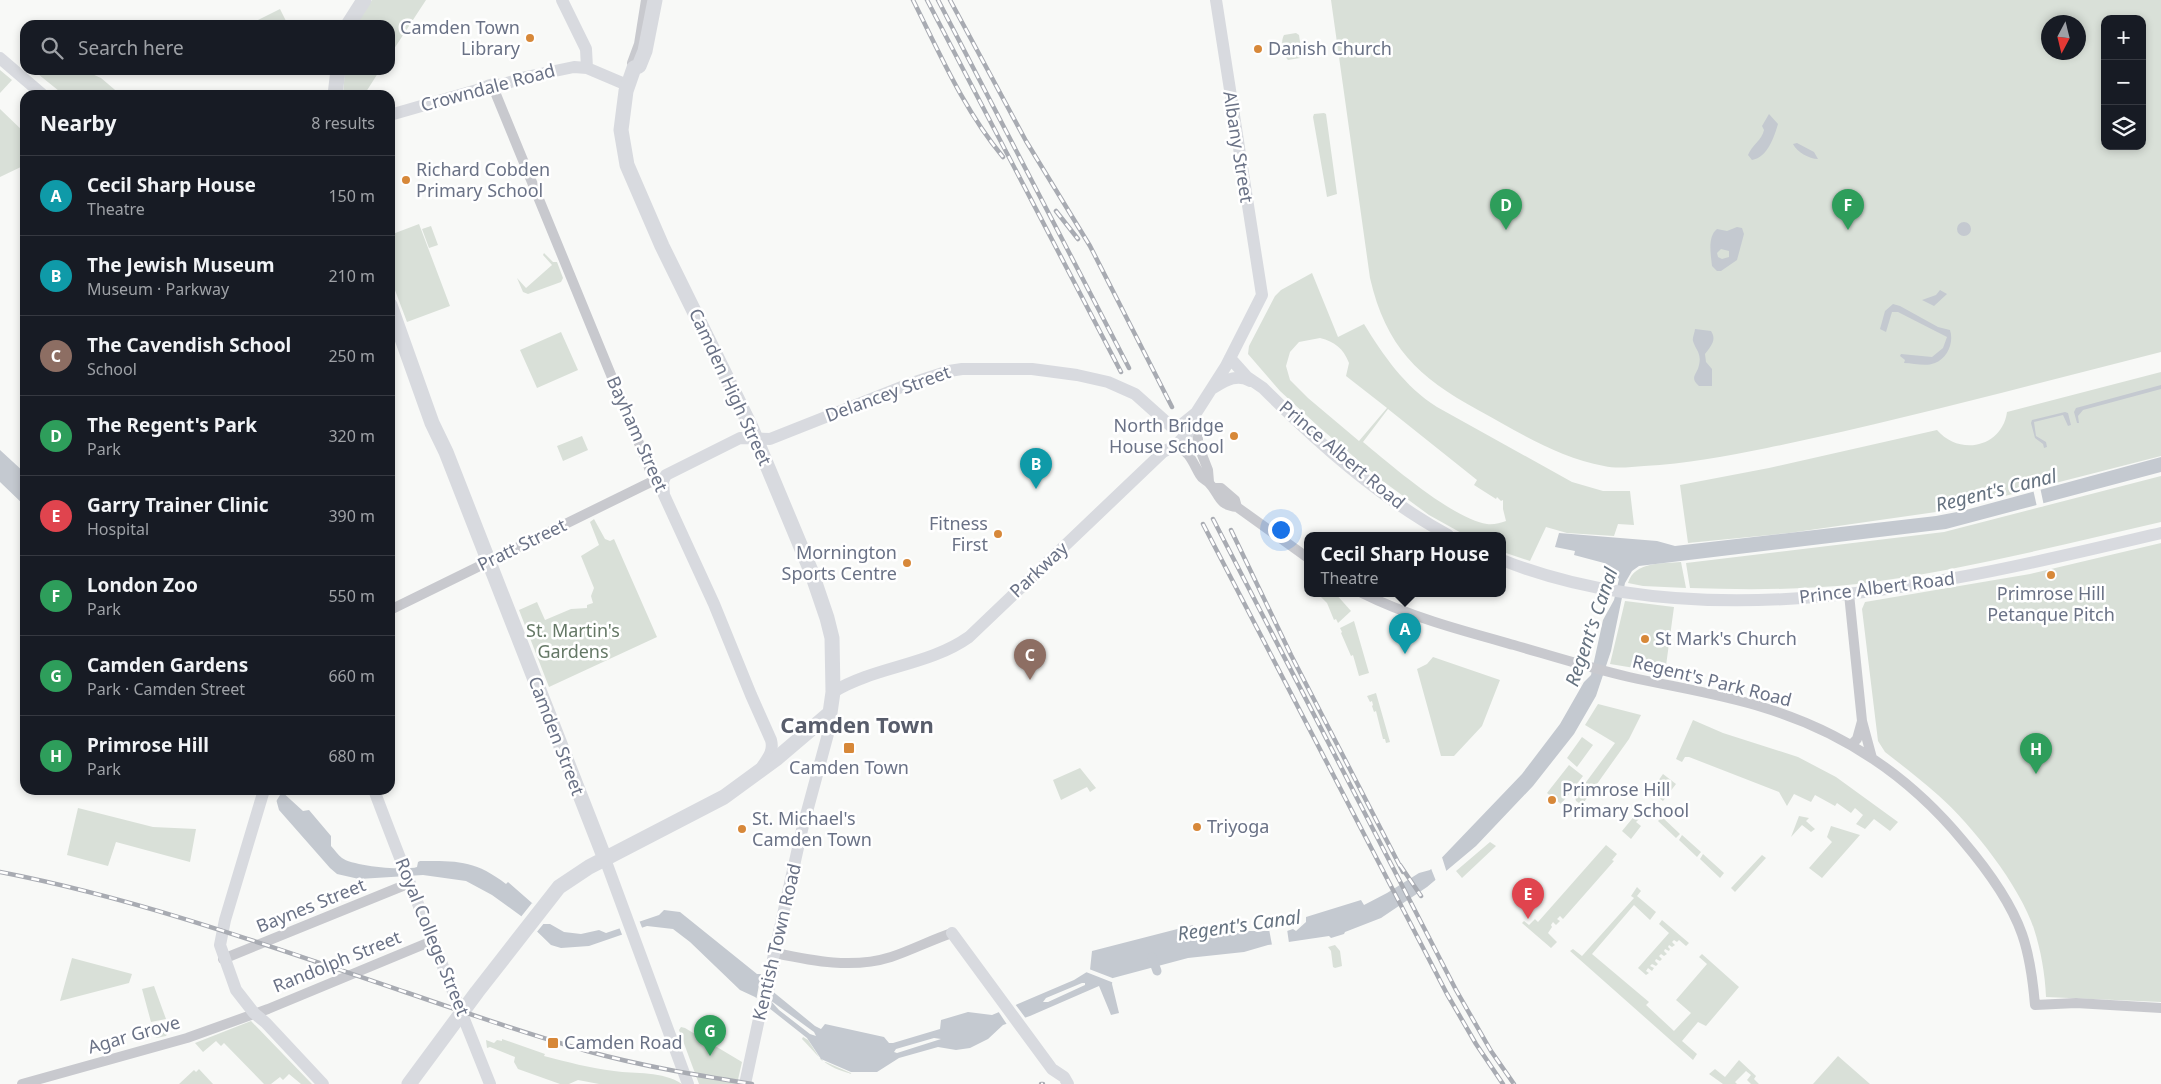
<!DOCTYPE html>
<html lang="en">
<head>
<meta charset="utf-8">
<style>
	:root { --surface:#171b24; --page:#242831; --text:#f1f3f6; --muted:#9ea1a6; --line:#363941; --accent:#ea580c }
	body { margin:0; font-family:"Noto Sans",sans-serif; background:var(--page); color:var(--text) }
	.controls { position:absolute; right:15px; top:15px; display:grid; overflow:hidden; border-radius:10px; box-shadow:0 2px 8px #0003 }
	.controls button { width:45px; height:45px; display:grid; place-items:center; padding:0; border:0; border-bottom:1px solid var(--line); background:var(--surface); color:var(--text); font:25px sans-serif }
	.compass { position:absolute; left:2041px; top:15px; width:45px; height:45px; border-radius:50%; background:var(--surface); box-shadow:0 2px 8px #0003; rotate:187deg }
	.you { position:absolute; left:1280px; top:529px; width:18px; height:18px; margin:-12px; border:4px solid #fff; border-radius:50%; background:#1a73e8; box-shadow:0 0 0 8px #1a73e833 }
	.badge { display:grid; place-items:center; width:32px; height:32px; border-radius:50%; background:var(--accent); color:#fff; font-size:16px; font-weight:700 }
	.pin { position:absolute; translate:-50% -41px; filter:drop-shadow(0 1px 2px #0008) }
	.pin::after { content:''; position:absolute; top:26px; width:18px; height:15px; background:inherit; clip-path:polygon(0 0,100% 0,50% 100%) }
	.popup { position:absolute; left:1304px; top:532px; width:202px; height:65px; box-sizing:border-box; display:grid; place-content:center; border-radius:10px; background:var(--surface); filter:drop-shadow(0 1px 4px #0005); font-size:16px; white-space:nowrap; color:var(--muted) }
	.popup b { font-size:19px; color:var(--text) }
	.popup::after { content:''; position:absolute; left:50%; top:100%; margin-left:-10px; border:10px solid transparent; border-top-color:var(--surface) }
	.list { margin:0; padding:0; list-style:none }
	h2 { display:flex; justify-content:space-between; align-items:center; height:65px; margin:0; padding:0 20px; font-size:21px }
	h2 small { font-size:16px; font-weight:400; color:var(--muted) }
	.list li { display:grid; grid-template-columns:32px 1fr auto; gap:15px; align-items:center; box-sizing:border-box; height:80px; padding:0 20px; border-top:1px solid var(--line) }
	.list b { display:block; font-size:19px; white-space:nowrap }
	.list p { margin:0; font-size:16px; white-space:nowrap; color:var(--muted) }
	.list em { font-size:16px; font-style:normal; color:var(--muted) }
	.icon { flex:none; width:28px; height:28px; fill:none; stroke:currentColor; stroke-width:2; stroke-linecap:round; stroke-linejoin:round }
	.map { position:relative; flex:none; width:2161px; height:1084px; overflow:hidden }
	.search { position:absolute; background:var(--surface); box-shadow:0 2px 8px #0003; left:20px; top:20px; width:375px; height:55px; display:flex; align-items:center; gap:12px; box-sizing:border-box; padding:0 18px; border-radius:15px; color:var(--muted); font-size:19px }
	.panel { position:absolute; background:var(--surface); box-shadow:0 2px 8px #0003; left:20px; top:90px; width:375px; height:705px; border-radius:15px }
	.map>svg:first-child { display:block }
</style>
</head>
<body>
<div class="map">
<svg width="2161" height="1084" viewBox="0 0 2161 1084">
	<rect width="100%" height="100%" fill="#f8f9f7"/>
	<path fill="#d9e0d8" fill-rule="evenodd" d="M372 0H426L390 55V25H355Z
		M1331 0H2161V352C2030 385 1899 421 1767 448 1726 456 1686 464 1644 466 1631 467 1616 469 1604 466 1559 458 1518 432 1478 410 1418 377 1386 347 1370 278ZM2105 19H2142V146H2105ZM2048 22H2078V52H2048Z
		M280 9 288 25H258L256 21Z
		M1296 33 1299 35 1302 55 1300 58 1288 60C1283 54 1280 42 1284 35Z
		M0 70 12 80 0 93Z
		M33 70H83L101 78 121 95H64Z
		M345 70H380L364 95H343Z
		M0 109 25 133V165L0 177Z
		M1324 113 1326 114 1337 194 1327 197 1313 117 1314 114Z
		M419 224 450 306 407 322 390 277V235Z
		M431 226 438 245 429 248 422 229Z
		M544 253 553 262H557L563 278 561 282 528 294 523 292 517 278 526 288 552 265 543 255Z
		M1312 273 1338 337 1364 324C1383 355 1405 387 1437 407L1572 482 1603 491H1630L1634 525 1618 524 1614 536 1567 533 1546 527 1530 561 1503 552 1502 535H1465L1429 515 1380 479 1319 427 1280 391 1248 354 1249 346 1275 296 1281 290ZM1320 338C1335 342 1343 348 1349 363L1346 376 1387 408 1359 441 1308 398 1290 380 1286 366 1290 352 1299 342ZM1388 409 1477 480 1474 485 1496 499 1497 497 1501 501 1503 500V509L1506 521C1500 523 1493 525 1487 524 1453 519 1391 465 1363 442Z
		M561 332 578 370 537 388 520 350Z
		M2161 372V456L1950 510 1789 533 1688 543 1680 485 1769 468 1937 430C1959 456 2002 448 2007 412Z
		M582 436 588 450 563 461 557 446Z
		M2161 476V522C2060 545 1960 571 1857 584 1802 590 1746 590 1690 588L1686 563 1944 532Z
		M594 519 605 539 610 541 614 539 657 637 549 687 519 610 537 602 545 620 571 609 587 608V605L593 603 591 596 594 588 581 556 599 545 590 522Z
		M2161 543V1002L2046 997C2045 974 2041 951 2034 929 2020 886 1972 825 1938 795 1921 780 1903 766 1885 752L1878 741 1862 609 1865 602 2030 574Z
		M1681 562 1686 588 1643 586 1628 583C1635 561 1662 564 1681 562Z
		M1317 593H1335L1351 611 1338 623 1336 619 1334 620 1327 603Z
		M1625 601 1674 607 1665 673 1610 664Z
		M1354 621 1369 673 1359 676 1353 655 1351 656 1341 633 1342 632 1340 628Z
		M1433 657 1500 680 1482 726 1454 756H1441L1417 669 1427 664Z
		M1376 693 1390 742 1386 743 1385 739H1383L1376 711 1374 712 1372 706 1373 705 1372 701 1370 702 1367 696Z
		M1598 704 1641 715 1629 739 1582 805 1576 801 1575 797 1615 743 1585 725Z
		M1693 720 1723 733 1798 757 1836 777 1898 822 1890 831 1874 819 1865 829 1856 824 1863 815 1855 808 1851 813 1837 803 1835 806 1815 795 1811 802 1794 794 1787 806 1779 792 1689 757H1685L1682 762 1676 759Z
		M1582 737 1593 745 1577 767 1567 758Z
		M1569 765 1583 776 1561 804 1547 793Z
		M1080 768 1096 788 1090 792 1087 787 1061 800 1053 780Z
		M1663 774 1676 784 1663 801 1651 791Z
		M78 808 153 827 196 829 190 862 116 842 108 866 67 855Z
		M1636 814 1641 817 1636 822 1641 826 1631 839 1622 831Z
		M1799 816 1809 818 1806 821 1815 829 1811 832 1802 825 1791 837Z
		M1662 817 1680 834 1676 838 1658 821Z
		M1831 826 1860 835 1822 878 1809 868 1832 842 1827 837Z
		M1682 835 1701 852 1697 857 1679 840Z
		M1490 842 1496 846 1462 878 1456 871Z
		M1606 845 1617 854 1612 860 1614 861 1563 919 1560 916 1557 919 1560 921 1556 925 1553 922 1551 925 1552 927 1548 933 1557 942 1551 948 1522 923 1524 921 1529 925 1535 919 1538 922Z
		M1703 854 1724 873 1720 878 1700 859Z
		M1762 855 1766 858 1735 892 1731 888Z
		M1637 887 1641 891 1637 896 1656 912 1650 920 1634 905 1592 954 1649 1002 1646 1005 1674 1031 1691 1013 1676 1000 1707 964 1699 957 1702 954 1739 987 1706 1026 1698 1022 1682 1041 1697 1054 1693 1060 1570 951 1573 949 1582 956 1634 898 1631 896Z
		M1662 920 1689 943 1686 946 1679 940 1677 942 1674 940 1672 942 1675 945 1672 947 1669 945 1668 947 1670 949 1669 951 1665 949 1664 951 1667 954 1664 956 1661 954 1659 956 1662 959 1660 961 1656 959 1655 961 1658 964 1656 966 1652 964 1650 966 1654 968 1652 971 1648 968 1646 971 1649 973 1646 975 1638 968 1669 933 1659 924Z
		M1335 945 1340 951 1342 966 1335 968 1333 967 1331 951 1328 947Z
		M72 958 132 974 129 983 60 1001Z
		M154 986 166 1019 151 1022 142 989Z
		M251 1021 312 1084H301L289 1074 283 1080 280 1077 271 1084H264L224 1043 221 1046 216 1041 203 1052 195 1043Z
		M169 1023 170 1029 166 1036 156 1038 153 1027Z
		M681 1027 685 1028 742 1062 737 1084H699L679 1030Z
		M803 1037 808 1040 821 1060 853 1074C823 1067 821 1058 802 1039Z
		M502 1039 545 1054 544 1056C567 1062 590 1068 614 1071 635 1074 663 1071 682 1084H599L578 1080 569 1084H560L518 1069 514 1062 515 1057 490 1047 487 1048 486 1040 494 1043 497 1040 502 1041Z
		M1838 1056 1870 1084H1813Z
		M1739 1060 1756 1076 1754 1079 1759 1084H1751L1747 1080 1751 1075 1746 1071 1735 1082 1737 1084H1723L1709 1074 1715 1069 1725 1077Z
		M199 1069 213 1084H179L194 1070 196 1072Z"/>
	<path fill="#c4c9d0" fill-rule="evenodd" d="M1769 114 1778 124C1774 137 1768 157 1752 160L1748 155C1752 145 1762 140 1764 130L1762 126Z
		M1797 143 1814 152 1818 159C1809 159 1797 152 1793 144Z
		M1957 229a7 7 0 1 1 14 0a7 7 0 1 1-14 0Z
		M1737 227 1742 228 1744 234 1737 260 1721 271H1717L1712 266C1711 255 1707 237 1717 229L1727 231ZM1721 249 1729 251V257L1722 259 1718 257 1717 253Z
		M1940 290 1947 294 1934 306 1922 300 1936 295Z
		M1893 304 1900 306 1938 327 1950 330C1954 342 1948 358 1935 363 1925 367 1914 363 1904 363L1905 360 1900 356 1901 354 1932 357 1943 348 1947 337 1898 312H1892L1886 332 1880 329 1885 311Z
		M1695 329 1711 331C1717 340 1711 346 1705 354L1706 362 1712 369V386H1699C1689 377 1697 375 1699 365 1702 353 1695 349 1693 341 1692 338 1695 332 1695 329Z
		M2161 385V389L2083 410 2078 416 2079 423H2077L2074 412 2076 408Z
		M2065 412 2068 413 2071 425 2068 426 2063 415 2034 422 2036 436 2046 442 2047 447 2044 448 2043 444 2035 438 2031 423 2032 420Z
		M0 450 25 473V506L0 482Z
		M2161 457V472L1946 529 1639 566 1632 571 1625 583 1611 651 1596 696 1574 734 1533 786 1476 846 1427 887 1381 918 1345 932 1344 934 1331 938 1329 936 1268 945 1244 952 1188 958 1113 978 1112 984 1119 1013 1111 1015 1099 986 1030 1016 1003 1025 988 1039 970 1048 956 1050 938 1047 899 1058 877 1072H851L821 1059 807 1038 755 997 740 990 690 942 673 929 647 926 589 946 561 948 551 945 521 916 492 895 466 881 423 875 359 879 337 874 330 868 279 810 276 799 280 790 303 811 309 810 331 836V846C335 850 338 855 342 858 352 866 405 871 417 867L418 862 420 861C457 861 475 860 506 884L508 882 532 903 543 924H550L564 932 581 934 599 930 606 933 659 915 664 910 680 912 757 974H761L760 981 815 1026 821 1029 825 1024 884 1037 889 1043H893L940 1029 941 1020 968 1012 992 1015 1074 980 1090 970 1092 951 1193 925 1197 939 1249 931H1287L1293 929 1296 931 1306 922V917L1361 900 1364 905 1387 893 1419 873 1430 870 1522 774 1560 724 1584 682 1591 675 1603 620 1614 600 1619 579 1604 563 1574 555 1575 551 1555 547 1559 533 1657 541 1675 546 1936 516 1962 511ZM1082 983H1085V985L1048 1002H1043L1046 998ZM770 1000 814 1032 816 1036 810 1034 779 1010ZM934 1038 941 1039 897 1053 894 1052 896 1049Z"/>
	<path fill="#f8f9f7" d="M2040 487 2044 506 2037 507 2033 489Z
		M265 790H280L282 792 275 803Z
		M1441 854 1447 873 1436 881 1430 866Z
		M532 903 536 907 545 922 536 933 520 918Z
		M639 920 643 930 623 937 619 927Z
		M1269 929H1287L1289 943 1272 945Z
		M1089 969 1115 979 1114 983 1086 972Z
		M761 974 764 975 763 980 774 988 769 1013 756 1001Z
		M1015 1004 1027 1020 1008 1026 998 1011Z"/>
	<g fill="none" stroke-linecap="round" stroke-linejoin="round">
		<path stroke="#c4c9d0" stroke-width="9" d="M1152 957 1157 971"/>
		<path stroke="#c8c9ce" stroke-width="10" d="M632 63 639 44 646 0
			M495 92 650 470 663 494
			M1195 418 1199 447 1208 470 1209 482
			M1176 445C1190 452 1193 463 1200 475 1202 479 1206 480 1209 483 1220 494 1217 505 1237 507L1308 558
			M1213 488H1221L1235 500 1237 507
			M1362 593C1410 617 1463 631 1514 645 1552 656 1590 668 1629 677 1674 687 1721 694 1765 708 1844 732 1911 778 1963 841 1986 868 2010 900 2022 934 2030 957 2033 981 2035 1005L2076 1003 2161 1008
			M1849 594 1862 721 1872 758
			M390 610 655 480
			M1851 745 1857 739 1862 721
			M775 953C813 961 853 969 891 957 912 950 931 940 952 933
			M223 959 410 883
			M22 1084 187 1038 268 1009 432 941"/>
		<path stroke="#d8dadf" stroke-width="12" d="M562 0 586 49 587 68
			M0 58 43 95
			M390 115 484 88C489 84 495 84 501 85L526 77 574 67 587 68 627 85
			M1230 358 1247 377 1263 388C1318 443 1380 498 1448 535
			M1213 388C1225 381 1237 373 1250 381
			M1502 560C1709 642 1954 582 2161 533
			M833 692C876 666 928 666 969 637L1163 452 1176 445 1188 433 1196 413 1226 366 1262 295 1216 0
			M762 767C768 758 774 751 771 740L751 695 714 604 664 495 663 481 666 475 740 438 770 439 909 384 949 371 962 369H1032L1077 375 1108 382 1135 394 1173 428 1180 426 1196 413
			M264 790 225 920 220 945 236 990 254 1013 266 1023 323 1084
			M374 790C411 889 451 986 490 1084
			M605 859 688 1084
			M952 933 1052 1069 1064 1077 1068 1084
			M745 1084 760 1014 764 1009 774 963 773 959 802 830 828 734 830 713"/>
		<path stroke="#d8dadf" stroke-width="15" d="M348 25 364 0
			M335 95 338 70
			M390 305 432 423 446 452 605 859
			M409 1084 477 992 559 887 589 867 724 797 776 759 830 713 833 692 832 638 827 618 811 571 751 427 662 246 627 165 621 130 626 91 634 68 639 66 645 51 655 0"/>
		<g stroke="#a8abb2" stroke-width="4.5">
			<path id="rail" d="M913 0C940 54 964 110 1003 157
				M927 0 1121 372
				M938 0 1129 368
				M950 0 1026 141 1090 246 1172 407
				M1056 211 1078 239
				M1213 519 1456 990 1491 1051 1514 1084
				M1203 524 1447 994 1476 1044 1503 1084
				M1231 530 1291 655 1403 872
				M1400 865 1421 896
				M0 872C140 899 275 948 411 994 469 1014 527 1034 587 1051 641 1066 696 1075 752 1084
				M1041 1084H1043"/>
		</g>
		<use href="#rail" stroke="#fff" stroke-width="2.5" stroke-dasharray="8" stroke-linecap="butt"/>
	</g>
	<g fill="#d78839" stroke="#fff" stroke-width="2">
		<circle cx="530" cy="38" r="5"/>
		<circle cx="1258" cy="49" r="5"/>
		<circle cx="406" cy="180" r="5"/>
		<circle cx="1234" cy="436" r="5"/>
		<circle cx="998" cy="534" r="5"/>
		<circle cx="907" cy="563" r="5"/>
		<circle cx="2051" cy="575" r="5"/>
		<circle cx="1645" cy="639" r="5"/>
		<rect x="843" y="742" width="12" height="12" rx="2.5"/>
		<circle cx="1552" cy="800" r="5"/>
		<circle cx="1197" cy="827" r="5"/>
		<circle cx="742" cy="829" r="5"/>
		<rect x="547" y="1037" width="12" height="12" rx="2.5"/>
	</g>
	<g text-anchor="middle" stroke-width="5" stroke-linejoin="round" paint-order="stroke">
		<g font-size="18" fill="#6a7286" stroke="#fff" text-anchor="start">
			<text x="520" y="34" text-anchor="end">Camden Town<tspan x="520" dy="21">Library</tspan></text>
			<text x="1268" y="55">Danish Church</text>
			<text x="416" y="176">Richard Cobden<tspan x="416" dy="21">Primary School</tspan></text>
			<text x="1224" y="432" text-anchor="end">North Bridge<tspan x="1224" dy="21">House School</tspan></text>
			<text x="988" y="530" text-anchor="end">Fitness<tspan x="988" dy="21">First</tspan></text>
			<text x="897" y="559" text-anchor="end">Mornington<tspan x="897" dy="21">Sports Centre</tspan></text>
			<text x="2051" y="600" text-anchor="middle">Primrose Hill<tspan x="2051" dy="21">Petanque Pitch</tspan></text>
			<text x="1655" y="645">St Mark's Church</text>
			<text x="849" y="774" text-anchor="middle">Camden Town</text>
			<text x="1562" y="796">Primrose Hill<tspan x="1562" dy="21">Primary School</tspan></text>
			<text x="752" y="825">St. Michael's<tspan x="752" dy="21">Camden Town</tspan></text>
			<text x="1207" y="833">Triyoga</text>
			<text x="564" y="1049">Camden Road</text>
		</g>
		<g font-size="18" fill="#6a7286" stroke="#fff">
			<text transform="translate(488 88) rotate(-15)" y="6">Crowndale Road</text>
			<text transform="translate(1238 147) rotate(81)" y="6">Albany Street</text>
			<text transform="translate(730 387) rotate(65)" y="6">Camden High Street</text>
			<text transform="translate(888 394) rotate(-20)" y="6">Delancey Street</text>
			<text transform="translate(637 434) rotate(66)" y="6">Bayham Street</text>
			<text transform="translate(1342 455) rotate(40)" y="6">Prince Albert Road</text>
			<text transform="translate(522 545) rotate(-26)" y="6">Pratt Street</text>
			<text transform="translate(1039 570) rotate(-43)" y="6">Parkway</text>
			<text transform="translate(1877 588) rotate(-7)" y="6">Prince Albert Road</text>
			<text transform="translate(1712 681) rotate(14)" y="6">Regent's Park Road</text>
			<text transform="translate(556 736) rotate(69)" y="6">Camden Street</text>
			<text transform="translate(311 906) rotate(-22)" y="6">Baynes Street</text>
			<text transform="translate(432 937) rotate(68)" y="6">Royal College Street</text>
			<text transform="translate(777 942) rotate(-77)" y="6">Kentish Town Road</text>
			<text transform="translate(337 962) rotate(-22)" y="6">Randolph Street</text>
			<text transform="translate(134 1035) rotate(-16)" y="6">Agar Grove</text>
		</g>
		<g font-size="18" fill="#657866" stroke="#fff">
			<text x="573" y="637">St. Martin's<tspan x="573" dy="21">Gardens</tspan></text>
		</g>
		<g font-size="19" font-style="italic" fill="#667381" stroke="#fff">
			<text transform="translate(1996 490) rotate(-14)" y="7">Regent's Canal</text>
			<text transform="translate(1591 627) rotate(-71)" y="7">Regent's Canal</text>
			<text transform="translate(1239 925) rotate(-8)" y="7">Regent's Canal</text>
		</g>
		<g font-size="22" font-weight="bold" fill="#585d6b" stroke="#fff">
			<text x="857" y="733">Camden Town</text>
		</g>
	</g>
</svg>
<div class="controls">
<button>+</button>
<button>−</button>
<button><svg class="icon" aria-label="layers" viewBox="0 0 24 24"><path d="M12 4l9 5-9 5-9-5zM3 14l9 5 9-5"/></svg></button>
</div>
<svg class="compass" viewBox="-18 -18 36 36"><path d="M0-13l5 13h-10z" fill="#e53935"/><path d="M0 13l5-13h-10z" fill="#9ea1a6"/></svg>
<div class="you"></div>
<div class="pin badge" style="left:1405px;top:654px;background:#0f9aa8">A</div>
<div class="popup"><b>Cecil Sharp House</b>Theatre</div>
<div class="pin badge" style="left:1036px;top:489px;background:#0f9aa8">B</div>
<div class="pin badge" style="left:1030px;top:680px;background:#8d6e63">C</div>
<div class="pin badge" style="left:1506px;top:230px;background:#2e9e5b">D</div>
<div class="pin badge" style="left:1528px;top:919px;background:#e0444e">E</div>
<div class="pin badge" style="left:1848px;top:230px;background:#2e9e5b">F</div>
<div class="pin badge" style="left:710px;top:1056px;background:#2e9e5b">G</div>
<div class="pin badge" style="left:2036px;top:774px;background:#2e9e5b">H</div>
<div class="search"><svg class="icon" aria-label="search" viewBox="0 0 24 24"><circle cx="10" cy="10" r="6"/><path d="M15 15l6 6"/></svg>Search here</div>
<section class="panel">
<h2>Nearby<small>8 results</small></h2>
<ul class="list">
<li><span class="badge" style="background:#0f9aa8">A</span><div><b>Cecil Sharp House</b><p>Theatre</p></div><em>150 m</em></li>
<li><span class="badge" style="background:#0f9aa8">B</span><div><b>The Jewish Museum</b><p>Museum · Parkway</p></div><em>210 m</em></li>
<li><span class="badge" style="background:#8d6e63">C</span><div><b>The Cavendish School</b><p>School</p></div><em>250 m</em></li>
<li><span class="badge" style="background:#2e9e5b">D</span><div><b>The Regent's Park</b><p>Park</p></div><em>320 m</em></li>
<li><span class="badge" style="background:#e0444e">E</span><div><b>Garry Trainer Clinic</b><p>Hospital</p></div><em>390 m</em></li>
<li><span class="badge" style="background:#2e9e5b">F</span><div><b>London Zoo</b><p>Park</p></div><em>550 m</em></li>
<li><span class="badge" style="background:#2e9e5b">G</span><div><b>Camden Gardens</b><p>Park · Camden Street</p></div><em>660 m</em></li>
<li><span class="badge" style="background:#2e9e5b">H</span><div><b>Primrose Hill</b><p>Park</p></div><em>680 m</em></li>
</ul>
</section>
</div>
</body>
</html>
